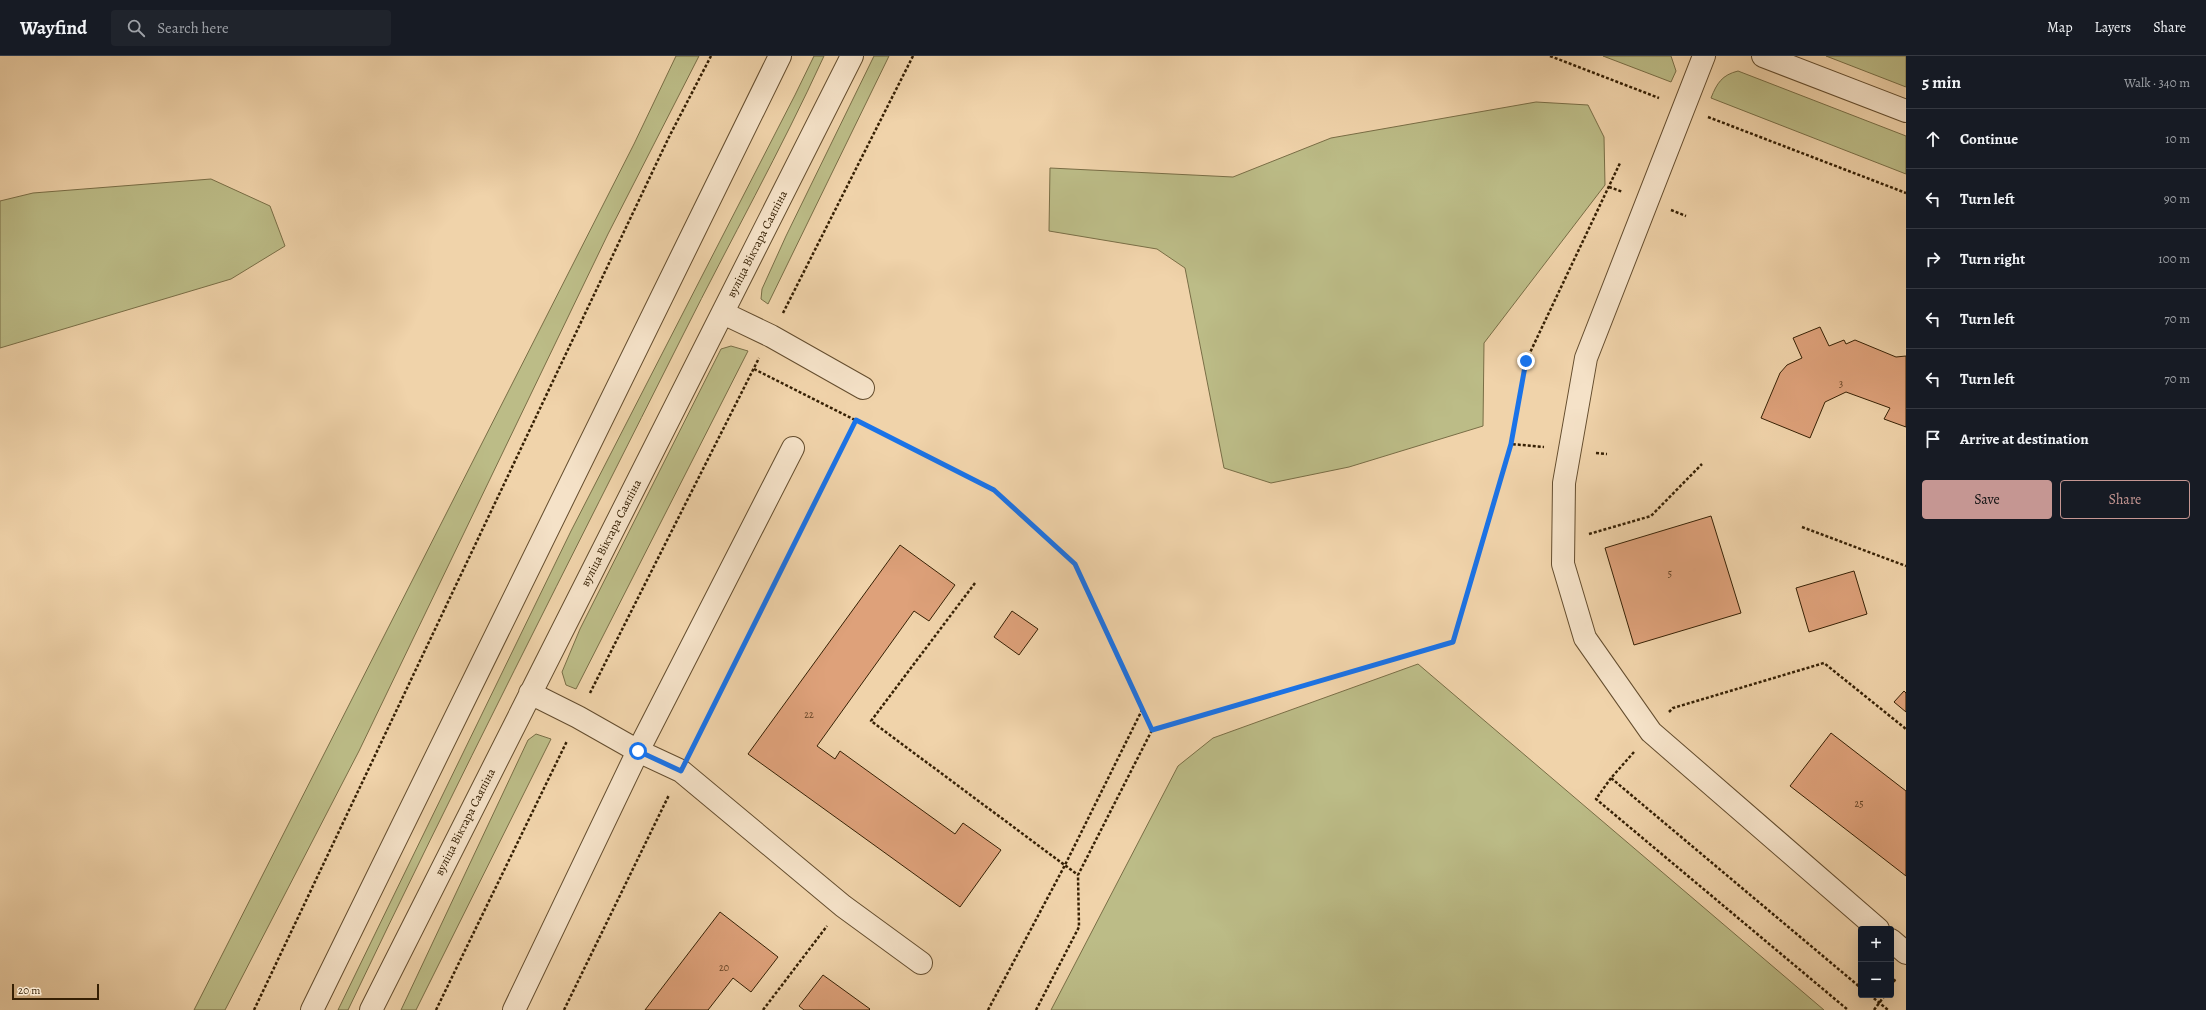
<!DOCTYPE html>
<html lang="en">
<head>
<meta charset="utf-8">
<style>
	:root { --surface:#171b24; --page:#20242c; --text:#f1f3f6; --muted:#9ea1a6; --line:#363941; --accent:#c59692 }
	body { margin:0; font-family:Alegreya,serif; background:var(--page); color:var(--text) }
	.controls { position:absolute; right:12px; bottom:12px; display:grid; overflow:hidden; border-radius:4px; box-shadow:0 4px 16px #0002 }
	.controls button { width:36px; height:36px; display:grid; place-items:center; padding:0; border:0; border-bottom:1px solid var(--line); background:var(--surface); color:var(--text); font:20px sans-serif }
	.scale { position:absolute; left:12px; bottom:10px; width:87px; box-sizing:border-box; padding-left:4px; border:2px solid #362004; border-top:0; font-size:11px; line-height:14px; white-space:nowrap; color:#362004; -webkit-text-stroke:3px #f5e2c8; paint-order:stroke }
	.stop { position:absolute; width:12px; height:12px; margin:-9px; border:3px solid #1a73e8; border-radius:50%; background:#fff }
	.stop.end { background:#1a73e8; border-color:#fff; box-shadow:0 1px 4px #0008 }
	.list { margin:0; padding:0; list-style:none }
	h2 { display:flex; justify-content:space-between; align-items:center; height:52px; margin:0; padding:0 16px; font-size:17px }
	h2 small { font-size:13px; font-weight:400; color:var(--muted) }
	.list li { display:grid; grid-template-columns:26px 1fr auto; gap:12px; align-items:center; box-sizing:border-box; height:60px; padding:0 16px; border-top:1px solid var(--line) }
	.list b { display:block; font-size:15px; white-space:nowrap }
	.list em { font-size:13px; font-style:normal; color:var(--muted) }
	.actions { display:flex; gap:8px; padding:12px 16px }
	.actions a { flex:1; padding:9px 0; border:1px solid var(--accent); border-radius:4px; text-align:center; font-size:14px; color:var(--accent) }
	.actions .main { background:var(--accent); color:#111 }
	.icon { flex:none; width:22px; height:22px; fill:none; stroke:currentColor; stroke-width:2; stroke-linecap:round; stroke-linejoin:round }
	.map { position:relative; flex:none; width:1906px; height:954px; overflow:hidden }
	header { display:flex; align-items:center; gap:24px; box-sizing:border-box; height:56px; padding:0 20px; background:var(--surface); border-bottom:1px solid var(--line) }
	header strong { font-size:19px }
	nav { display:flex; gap:22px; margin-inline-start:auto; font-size:14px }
	.search { width:280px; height:36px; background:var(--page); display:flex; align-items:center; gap:10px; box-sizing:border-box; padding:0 14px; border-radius:4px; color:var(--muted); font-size:15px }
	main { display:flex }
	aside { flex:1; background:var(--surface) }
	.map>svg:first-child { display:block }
</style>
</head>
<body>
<header>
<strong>Wayfind</strong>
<div class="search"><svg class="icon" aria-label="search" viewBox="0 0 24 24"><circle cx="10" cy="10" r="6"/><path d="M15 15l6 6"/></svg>Search here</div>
<nav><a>Map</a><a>Layers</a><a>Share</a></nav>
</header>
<main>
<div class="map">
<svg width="1906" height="954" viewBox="0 0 1906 954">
	<rect width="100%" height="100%" fill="#f0d3aa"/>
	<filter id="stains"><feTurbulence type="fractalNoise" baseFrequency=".005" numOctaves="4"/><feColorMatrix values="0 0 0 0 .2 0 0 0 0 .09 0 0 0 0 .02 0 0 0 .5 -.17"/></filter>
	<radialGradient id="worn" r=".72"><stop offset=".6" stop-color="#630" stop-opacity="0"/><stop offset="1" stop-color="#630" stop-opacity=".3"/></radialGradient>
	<path fill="#bcbc87" stroke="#796e46" d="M676 0H699L608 178 359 695 225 954H194L634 88Z
		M814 0H824C781 94 730 185 684 277 571 502 456 727 348 954H338L571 475 795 39Z
		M874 0H889L768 248 761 243 762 233 786 180Z
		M1603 0H1671L1676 15 1671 26Z
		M1826 0H1906V31Z
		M1738 15 1906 80V118L1711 42C1717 27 1722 19 1738 15Z
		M1536 46 1588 49 1604 81 1605 129 1484 287 1483 370 1349 411 1271 427 1224 412 1185 212 1157 193 1049 175 1050 112 1233 121 1331 82Z
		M211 123 270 150 285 190 231 223 0 292V145L33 137Z
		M731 290 748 295 576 633 566 629 562 616 580 573 721 293Z
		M1418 608 1824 954H1051L1178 710 1213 682Z
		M536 678 551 683 416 954H401L528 684Z"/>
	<path fill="#dea17a" stroke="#362004" d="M1820 271 1829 290 1844 284 1846 288 1855 284 1896 301 1906 300V371L1884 363 1890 352 1846 336 1825 346 1810 382 1761 362 1780 317 1787 309 1802 302 1793 282Z
		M1711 460 1741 557 1634 589 1605 492Z
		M900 489 955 529 929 565 914 555 817 690 835 703 840 695 955 778 963 767 1001 794 960 851 748 698Z
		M1854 515 1867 558 1809 576 1796 532Z
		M1012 555 1038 573 1019 599 994 581Z
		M1904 635 1906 637V656L1894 646Z
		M1831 677 1906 735V820L1790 730Z
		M720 856 778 901 751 936 733 922 708 954H645Z
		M823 919 870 953 869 954H804L799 950Z"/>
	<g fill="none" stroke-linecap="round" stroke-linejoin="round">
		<g stroke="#644d2e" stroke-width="24">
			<path id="minor" d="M1704 0 1586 302 1564 427 1563 508 1585 582 1651 676 1878 873
				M1763 0 1906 55
				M723 257 771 280 863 332
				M530 637 578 661 638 695 681 715 843 850 921 907
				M1891 884 1906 897
				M312 954 780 0
				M371 954 852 0
				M514 954 638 695 793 392"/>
		</g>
		<path stroke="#362004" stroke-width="2.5" stroke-dasharray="3 2" stroke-linecap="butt" d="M1550 0 1659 42
			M1708 61 1906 137
			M1609 131 1623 136
			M1671 154 1686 160
			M783 257 913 0
			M754 313 994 434 1075 508 1152 674
			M1511 388 1526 305 1620 107
			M1596 397 1607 398
			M1802 471 1906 510
			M1589 478 1651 460 1702 408
			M975 527 871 665 1078 819
			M590 637 759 302
			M1669 656 1673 652 1824 607 1906 673
			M693 691 856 364
			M1634 696 1611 722 1861 932
			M1611 722 1596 743 1848 954
			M1891 930 1896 922
			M1870 939 1888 954
			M254 954 669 81 711 0
			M436 954 567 685
			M564 954 669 739
			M763 954 827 870
			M988 954 1065 809 1142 654
			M1036 954 1079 871 1078 819 1152 674 1453 586 1511 388 1544 391
			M1874 954 1885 939"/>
		<use href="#minor" stroke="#f5e2c8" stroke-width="22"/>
	</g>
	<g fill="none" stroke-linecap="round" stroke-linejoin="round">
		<path stroke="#1a73e8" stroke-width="5" d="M638 695 681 715 856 364 994 434 1075 508 1152 674 1453 586 1511 388 1526 305"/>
	</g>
	<g text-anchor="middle" stroke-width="4" stroke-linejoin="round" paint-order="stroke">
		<g font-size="10" fill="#604022">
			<text x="1841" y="331">3</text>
			<text x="1670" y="521">5</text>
			<text x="809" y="662">22</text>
			<text x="1859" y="751">25</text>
			<text x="724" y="915">20</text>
		</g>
		<g font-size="12" fill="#362004" stroke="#f5e2c8">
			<text transform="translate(757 188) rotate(-63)" y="4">вуліца Віктара Саяпіна</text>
			<text transform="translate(611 477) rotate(-63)" y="4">вуліца Віктара Саяпіна</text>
			<text transform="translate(465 766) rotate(-63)" y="4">вуліца Віктара Саяпіна</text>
		</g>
	</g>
	<rect width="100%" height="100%" filter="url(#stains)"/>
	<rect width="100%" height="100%" fill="url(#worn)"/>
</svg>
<div class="controls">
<button>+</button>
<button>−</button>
</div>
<div class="scale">20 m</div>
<div class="stop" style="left:638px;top:695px"></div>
<div class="stop end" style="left:1526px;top:305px"></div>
</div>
<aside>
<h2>5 min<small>Walk · 340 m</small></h2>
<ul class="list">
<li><svg class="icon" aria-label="ahead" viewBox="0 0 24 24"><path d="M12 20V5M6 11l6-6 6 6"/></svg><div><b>Continue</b></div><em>10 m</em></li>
<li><svg class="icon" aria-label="left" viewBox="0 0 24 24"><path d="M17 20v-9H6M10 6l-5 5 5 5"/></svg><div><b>Turn left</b></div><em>90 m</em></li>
<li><svg class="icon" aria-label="right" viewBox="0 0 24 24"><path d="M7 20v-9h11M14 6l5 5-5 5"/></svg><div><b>Turn right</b></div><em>100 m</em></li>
<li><svg class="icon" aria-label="left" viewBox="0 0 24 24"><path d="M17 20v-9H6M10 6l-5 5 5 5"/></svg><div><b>Turn left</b></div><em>70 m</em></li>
<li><svg class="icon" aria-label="left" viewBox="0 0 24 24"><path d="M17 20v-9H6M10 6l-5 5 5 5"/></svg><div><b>Turn left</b></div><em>70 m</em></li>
<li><svg class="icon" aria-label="arrive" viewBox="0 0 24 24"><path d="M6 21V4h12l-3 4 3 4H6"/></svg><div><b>Arrive at destination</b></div></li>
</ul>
<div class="actions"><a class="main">Save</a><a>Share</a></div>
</aside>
</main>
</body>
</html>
